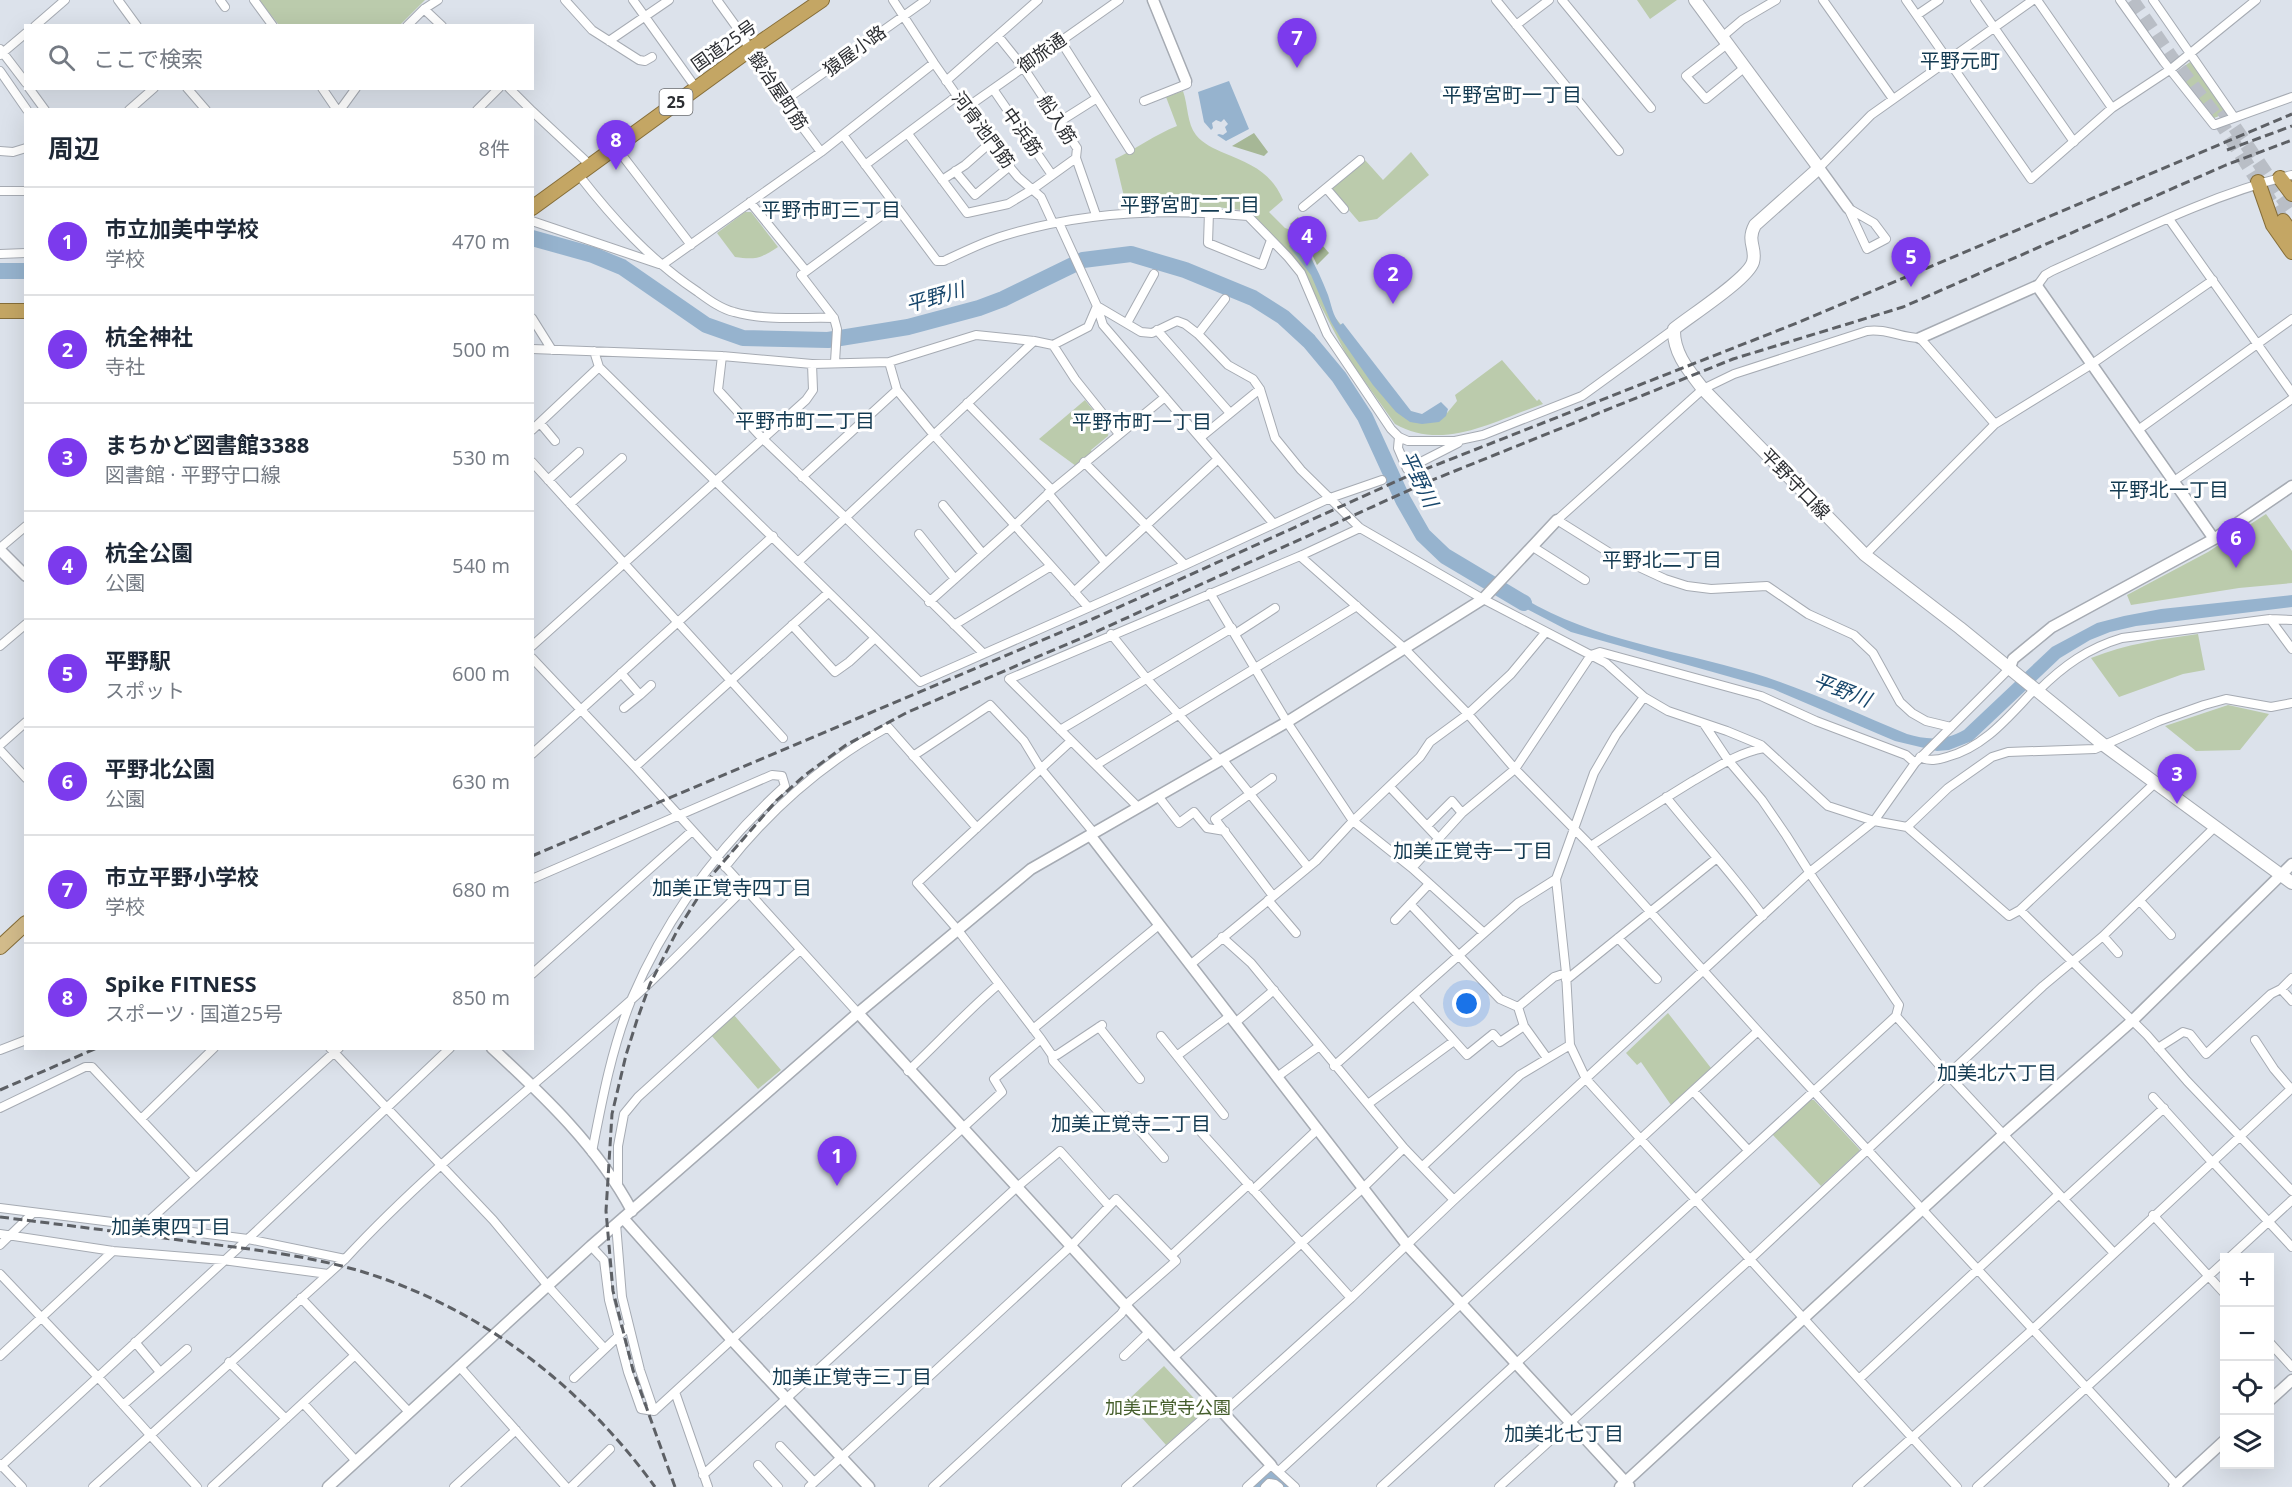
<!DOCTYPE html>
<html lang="ja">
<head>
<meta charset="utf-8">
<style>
	:root { --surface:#fff; --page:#f6f6f7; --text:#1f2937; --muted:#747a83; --line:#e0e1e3; --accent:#7c3aed }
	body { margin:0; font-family:"Open Sans","Noto Sans JP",sans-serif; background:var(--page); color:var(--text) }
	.controls { position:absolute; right:18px; bottom:18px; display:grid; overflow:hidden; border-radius:0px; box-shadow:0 6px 24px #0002 }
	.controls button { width:54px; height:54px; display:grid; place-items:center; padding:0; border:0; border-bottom:2px solid var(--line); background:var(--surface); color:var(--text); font:30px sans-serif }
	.you { position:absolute; left:1467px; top:1004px; width:21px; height:21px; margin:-15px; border:4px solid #fff; border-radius:50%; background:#1a73e8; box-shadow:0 0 0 9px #1a73e833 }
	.badge { display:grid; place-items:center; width:39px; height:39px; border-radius:50%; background:var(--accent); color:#fff; font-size:20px; font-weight:700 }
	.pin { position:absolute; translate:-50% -50px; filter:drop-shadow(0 2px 3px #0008) }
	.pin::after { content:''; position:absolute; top:32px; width:21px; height:18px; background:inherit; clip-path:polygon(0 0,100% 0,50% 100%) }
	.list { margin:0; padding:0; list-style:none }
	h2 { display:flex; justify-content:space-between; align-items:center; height:78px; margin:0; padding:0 24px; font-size:26px }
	h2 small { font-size:20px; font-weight:400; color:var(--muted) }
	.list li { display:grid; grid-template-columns:39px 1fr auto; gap:18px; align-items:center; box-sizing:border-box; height:108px; padding:0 24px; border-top:2px solid var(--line) }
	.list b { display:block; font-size:22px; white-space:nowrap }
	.list p { margin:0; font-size:20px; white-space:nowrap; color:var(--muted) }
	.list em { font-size:20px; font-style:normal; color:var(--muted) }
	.icon { flex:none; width:33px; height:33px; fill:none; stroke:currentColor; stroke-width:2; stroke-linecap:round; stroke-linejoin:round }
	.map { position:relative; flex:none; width:2292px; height:1487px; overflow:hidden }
	.search { position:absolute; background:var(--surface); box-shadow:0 6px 24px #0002; left:24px; top:24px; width:510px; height:66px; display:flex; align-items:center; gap:15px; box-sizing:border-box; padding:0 21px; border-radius:0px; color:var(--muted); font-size:22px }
	.panel { position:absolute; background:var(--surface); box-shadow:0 6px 24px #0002; left:24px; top:108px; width:510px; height:942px; border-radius:0px }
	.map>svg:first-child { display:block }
</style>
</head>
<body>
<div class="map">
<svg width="2292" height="1487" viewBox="0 0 2292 1487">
	<rect width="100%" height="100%" fill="#dce2eb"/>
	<path fill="#bbcbac" d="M259 0H425L399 26 279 25Z
		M1637 0H1677L1650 19Z
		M2190 62 2193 63 2227 113 2214 118 2211 116 2180 75 2179 70Z
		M1183 91C1188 105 1187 124 1196 135 1203 144 1215 149 1224 153 1251 164 1271 172 1283 200L1269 212 1285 228 1291 230 1300 241 1312 259 1330 311 1410 411 1421 415 1447 413 1457 401 1455 395 1502 360 1537 401 1539 399 1543 404C1496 420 1444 452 1395 424L1348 358 1311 287 1294 257 1248 211 1217 207 1127 209 1115 159C1136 149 1156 134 1177 126L1166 97Z
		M1411 152 1429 175 1377 219 1359 222 1330 188 1365 160 1383 180Z
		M745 212H751L778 247C761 258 756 260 735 257L717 233Z
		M1085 400 1109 430 1108 436 1091 450 1092 452 1076 466 1039 439Z
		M2266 514 2292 551V583L2239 588 2131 605 2127 595 2208 552Z
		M2198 634 2205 670 2183 674 2119 697 2091 658C2126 644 2161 639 2198 634Z
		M2228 705 2269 714 2240 750 2196 751 2165 726Z
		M1668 1013 1711 1068 1671 1105 1641 1062 1637 1065 1626 1053Z
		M734 1015 781 1070 758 1089 711 1035Z
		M1809 1100H1814L1860 1150 1821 1186 1772 1134Z
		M1164 1366 1203 1408V1412L1166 1445 1127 1401Z"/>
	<path fill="#a6b796" d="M1254 133 1268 152 1264 156 1232 146Z
		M1298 217 1329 253 1317 265 1308 246 1290 224Z"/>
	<path fill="#96b3ce" d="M1229 81 1249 129 1226 141 1217 135 1219 134 1223 135 1227 132 1225 127 1228 124 1224 119 1221 122 1216 120 1212 123 1213 128 1211 130 1204 122 1198 92Z
		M1297 236C1310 254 1320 274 1328 295 1332 307 1332 313 1340 325L1343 323 1411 411 1422 414 1441 402 1448 409 1446 416 1439 422 1422 424 1410 422 1396 412 1373 385 1341 339 1331 322 1311 275 1289 246Z
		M1508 588C1581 639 1670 648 1753 673 1805 689 1856 713 1907 734 1926 740 1946 741 1964 730L2052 647 2097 623 2124 616 2161 609 2292 595V607L2136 626 2110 632 2090 640 2060 658 1972 741 1949 750 1937 751 1895 741 1773 689 1571 632 1502 596Z"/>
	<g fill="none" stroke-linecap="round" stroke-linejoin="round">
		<path stroke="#96b3ce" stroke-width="16" d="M532 238 593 255 622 267 706 325 743 338 828 340 908 327 979 308 1003 299 1083 260 1131 254 1185 270 1253 298 1283 317 1309 341 1339 377 1365 417 1403 500 1423 535 1445 556 1524 603
			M0 271H26
			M1256 1487 1267 1477H1277L1286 1487"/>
		<path stroke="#b9bec6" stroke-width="14" stroke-dasharray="14 7" stroke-linecap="butt" d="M2132 0 2171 57 2221 123 2283 221
			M2223 110 2292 212"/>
		<g stroke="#a6abb3" stroke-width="10">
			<path id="minor" d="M118 0 137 26
				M220 0 225 7
				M254 0 273 26
				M565 0 592 30 639 60 645 61 652 57
				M633 0 696 88
				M717 0 743 36 756 65 821 152
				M893 0 934 63 990 143 1018 177 1041 197 1053 223
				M1496 0 1619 151
				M1562 0 1651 108
				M1823 0 1893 99
				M1906 0 2031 179 2112 108 2171 69 2256 0
				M1975 0 2074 142
				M2037 0 2112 108
				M2120 0 2164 62 2214 125 2292 97
				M2153 0 2234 117
				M424 9 442 26
				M1917 15 1939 0
				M1516 25 1549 0
				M35 26 65 0
				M407 26 424 9 438 0
				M998 36 1023 67 1077 148 1076 158 1096 215
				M1722 37 1742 20 1776 0
				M1060 40 1130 150
				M609 41 669 0
				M1727 44 1686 76 1706 99 1744 68
				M0 49 26 83
				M0 55 26 33
				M0 71 27 110
				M946 81 1038 0
				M29 88 45 110
				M187 88 206 110
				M322 88 337 110
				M509 88 531 110
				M993 89 1052 175
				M784 101 926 0
				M1144 101 1187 84
				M966 108 1119 0
				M129 110 154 88
				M340 110 356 88
				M477 110 499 88
				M532 111 590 165
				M1059 122 1097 98
				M908 134 967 213 1008 204 1033 189 1076 158
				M843 135 937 261H944C963 252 983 242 1003 236 1083 211 1166 208 1248 216L1288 257 1301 273 1327 334 1391 429 1399 437 1408 441H1455L1483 435 1582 396 1674 329
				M615 146 691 245
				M0 151 13 152 26 148
				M865 165 957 96
				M1819 168 1871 115 2033 0
				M955 171 975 195 1010 166
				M578 174C613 219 651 261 698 292 709 300 721 309 734 312 765 321 802 317 834 318
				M942 180 965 165 990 143
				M1326 188 1344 209
				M0 191H26
				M750 202 806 271
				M1303 207 1360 160
				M1848 208 1874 223 1886 239 1867 249Z
				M1209 212 1208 243 1262 265 1271 240
				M2169 219 2292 393
				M532 221 659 264
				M1059 223 1097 306 1103 325 1273 523
				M0 254 26 253
				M662 265 821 152 934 63
				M2037 286 2045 275 2052 271C2130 236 2209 195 2292 175
				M1097 306 1141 332 1152 333 1177 321 1185 324 1198 334 1228 365 1253 379 1260 389 1275 438 1301 470 1360 528 1483 599 1606 663 1644 697 1668 711 1727 731 1761 745 1828 806 1874 821 1907 827 2009 916 2020 910 2156 782
				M532 318 552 350
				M1127 323 1154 274
				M1157 330 1230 413
				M1198 334 1225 299
				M1053 345 1075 379 1119 434
				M532 349 722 356 812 364 889 362 976 335 1034 341 1053 345 1088 327 1097 306
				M594 351 599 367 920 682 1185 565 1330 498 1382 480
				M722 356 718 390 762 438 845 517 983 653
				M835 362 837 329 834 318 801 275 896 205
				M889 362 897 390 933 434 1088 607
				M967 403 1052 490
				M540 423 555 441
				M532 430 599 367
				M2138 430 2292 319
				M1399 437 1398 448 1407 469 1458 443
				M1200 438 1260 389
				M532 462 783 738
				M1084 462 1185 565
				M802 477 897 390
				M548 480 579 452
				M2174 481 2292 399
				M1048 493 1105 562
				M570 504 622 458
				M943 505 983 554
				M919 534 955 579
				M1533 547 1585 580
				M0 548 26 526
				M1865 555 1995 424 2092 364 2213 280
				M1300 556 1404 648 1468 714 1515 769 1591 846 1758 1031 2178 1487
				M798 562 1034 341
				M1074 592 1218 459
				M1210 593 1287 722 1353 821 1412 868 1484 933
				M929 602 1014 526 1052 490 1165 397
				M2270 619 2292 649
				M792 625 835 672 849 662 875 638
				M954 625 1051 566
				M1111 634 1147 679 1220 761
				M1235 634 1275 608
				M0 646 26 624
				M532 646 806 400 813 390 812 364
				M532 658 635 767 858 1013
				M621 673 640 695 624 708
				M2038 691C2063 666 2088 648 2122 638L2270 619 2292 620
				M640 695 651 685
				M1644 697 1616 735 1594 773 1556 879 1566 973 1570 1045 1586 1079 1957 1487
				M1951 727 1926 721 1912 713 1900 702 1873 653 1854 635 1808 614 1767 586 1711 589 1687 586 1665 579 1613 555 1557 520 1703 389 1734 374 1867 331C1886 328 1901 338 1920 338L1995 424
				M1060 730 1232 628
				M1071 741 917 883 957 929 1041 1039 1052 1055 1053 1061 1112 1127 1127 1116 1164 1158
				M0 745 26 722
				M0 750 26 778
				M532 754 773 536
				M913 756 990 705 1024 741 1041 769 1094 833
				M1920 757C1929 762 1938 760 1947 757 1985 747 2009 716 2035 689
				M1223 760 1308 867
				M1096 765 1357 606
				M635 767 828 593
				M1272 778 1215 819 1273 896
				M1390 787 1438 838
				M1158 796 1179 823 1194 812 1207 828 1225 831
				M1666 797C1698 837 1733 874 1763 916
				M1138 807 1009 679 1300 556 1360 528
				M1427 826 1452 801 1462 813
				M1907 827 1948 788 1992 757 2008 752 2095 749 2159 721 2204 705 2226 699 2271 707 2292 703
				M1591 846C1625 823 1659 802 1693 781 1716 768 1737 753 1764 748
				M725 867C771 808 823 763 888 727L977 828
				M1412 868 1462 813 1515 769 1591 655 1600 652 1761 696 1816 721 1906 755 1915 763
				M532 879 772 775 782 776 785 786C720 845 667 916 632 998 612 1047 602 1100 592 1152
				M1268 900 1296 933
				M2140 901 2171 935
				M1410 904 1500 999 1518 1007 1524 1026 1547 1058
				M2020 910 2147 1035 2187 1081 2292 1191
				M1395 920 1429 884
				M2103 936 2118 953
				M1222 937 1251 963 1404 1148 1454 1200
				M1618 938 1657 979
				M1190 965 1316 861 1353 821 1420 757 1430 742 1468 714 1511 674 1545 633
				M532 974 692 831
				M1566 980 1717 858
				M2281 989 2292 1001
				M1414 996 1467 1055 1493 1034 1500 1042 1524 1026
				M1518 1007 1554 977 1566 973
				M1896 1016 1949 1076 2113 1252
				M1235 1023 1274 990
				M1099 1027 1140 1079
				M1033 1029 1159 925
				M1161 1036 1224 1115
				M2255 1040 2274 1069 2291 1089
				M330 1048 493 1220 548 1286 604 1348
				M2158 1048 2183 1032 2190 1034 2206 1054 2271 994 2281 989 2292 978
				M0 1050 26 1040
				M1052 1055H1057L1102 1025
				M1178 1055 1230 1016
				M1334 1066 1518 903 1556 879
				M908 1071C939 1042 967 1011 999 984
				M1277 1077 1318 1047
				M1693 1091 1748 1150
				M2153 1097 2212 1162
				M1368 1104 1454 1041
				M0 1108 85 1067H92L195 1177
				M141 1119 214 1048
				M1201 1132 1351 1298
				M2212 1161 2292 1247
				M1423 1166 1520 1075 1570 1045
				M618 1184V1146L624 1114 638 1097 799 951
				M1253 1190 1318 1129
				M2064 1199 2164 1108
				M0 1208 248 1239 345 1259
				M2153 1215 2224 1293
				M616 1224 622 1297 640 1370 654 1411
				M143 1226 339 1048
				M0 1234 113 1251 223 1260 328 1274
				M0 1245 33 1213
				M591 1246 604 1260 609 1300 628 1372 641 1409 654 1411 1002 1092 994 1079 1041 1039
				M1172 1255 1249 1184
				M2229 1258 2292 1200
				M0 1274 97 1376 197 1487
				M301 1298 409 1412
				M135 1342 160 1372
				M2270 1343 2292 1367
				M0 1356 113 1251
				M1124 1356 1149 1332
				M1173 1358 1363 1188 1404 1148
				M229 1362 286 1419
				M459 1366 566 1487
				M574 1378 629 1326
				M1859 1379 2059 1194
				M675 1392 708 1487
				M303 1403 356 1461
				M123 1405 187 1349
				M1223 1413 1351 1298 1454 1200 1810 872 1874 821 1915 763 2010 668
				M780 1446 814 1482
				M0 1464 22 1487
				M758 1465 778 1487
				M0 1467 248 1239 450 1048
				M1279 1471 1758 1031
				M703 1475 1016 1188 1060 1151 1109 1206
				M93 1487 345 1259C432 1165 535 1086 631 1000 670 965 706 926 744 889
				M212 1487 355 1355
				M454 1487 516 1430
				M571 1487 610 1449
				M809 1487 1071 1246 1116 1199 1176 1261 1129 1302 1121 1314 933 1487
				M1126 1487 1216 1407
				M1247 1487 1271 1465 1295 1487
				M1265 1487 1269 1483 1275 1484 1279 1487
				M1381 1487 1896 1016 1899 1005 1813 878 1786 835 1762 800 1728 760 1704 724
				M1499 1487 1746 1263 2043 986 2103 936 2216 826
				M1857 1487 2033 1329 2292 1088
				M1977 1487 2224 1262"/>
		</g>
		<g stroke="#a6abb3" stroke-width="13">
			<path id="tertiary" d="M1153 0 1186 81
				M1819 168 1848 208
				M1920 338 2037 286 2214 539
				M0 550 26 576
				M2010 668 2013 659 2052 627 2214 539 2292 486
				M1090 835 1407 1245 1629 1486
				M858 1013 1271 1465
				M492 1048C544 1096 598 1147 632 1211
				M623 1218 731 1339 869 1487
				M2270 1400 2292 1380
				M328 1487 591 1246 858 1013 1031 869 1287 722 1483 599 1557 520
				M1620 1487 2004 1134 2132 1021 2292 864
				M2174 1487 2224 1441"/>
		</g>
		<g stroke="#a6abb3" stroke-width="14">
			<path id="secondary" d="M1695 0 1819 168 1755 225C1746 242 1757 248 1753 262 1748 279 1690 316 1674 329 1673 353 1689 371 1703 389L1865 555 1960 628 2105 746 2292 883"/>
		</g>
		<g stroke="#866e39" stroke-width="16">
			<path id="primary" d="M0 947 26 923"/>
		</g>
		<g stroke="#866e39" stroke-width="16">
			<path id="trunk" d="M2280 178 2292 194
				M2258 182 2273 225 2292 252
				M532 208 749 50 822 0
				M2283 221 2292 234
				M0 311H26"/>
		</g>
		<use href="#minor" stroke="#fff" stroke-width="8"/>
		<use href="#tertiary" stroke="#fff" stroke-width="10"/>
		<use href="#secondary" stroke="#fff" stroke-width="12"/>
		<use href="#primary" stroke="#d3bc8b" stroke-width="14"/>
		<use href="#trunk" stroke="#c4a664" stroke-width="14"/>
		<path stroke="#5d6065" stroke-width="3" stroke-dasharray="9 4.5" stroke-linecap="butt" d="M2227 150 2292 126
			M532 856 1097 617 1408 476 1797 323 2292 114
			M0 1090 97 1048
			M0 1217C65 1225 129 1233 194 1242 250 1249 305 1255 360 1271 480 1307 582 1386 655 1487
			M675 1487 633 1370 613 1291 606 1211 612 1114 626 1055 637 1020 650 984 677 931 712 875 777 800 805 775 846 745 908 712 1091 634 1425 483 1733 359 1903 307 2226 165 2292 140"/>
	</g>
	<g text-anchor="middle" stroke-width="6" stroke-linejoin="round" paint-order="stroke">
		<rect fill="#fff" stroke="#6b6d70" stroke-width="1.5" x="659.5" y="89" width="33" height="26" rx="4.5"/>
		<g font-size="16" font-weight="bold" fill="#2c2e32">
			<text x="676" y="108">25</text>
		</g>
		<g font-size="18" fill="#2c2e32" stroke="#fff">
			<text transform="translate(724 46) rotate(-35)" y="6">国道25号</text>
			<text transform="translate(855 51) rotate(-36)" y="6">猿屋小路</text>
			<text transform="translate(1042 53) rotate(-35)" y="6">御旅通</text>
			<text transform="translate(778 91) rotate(56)" y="6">鍛冶屋町筋</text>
			<text transform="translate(1057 120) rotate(57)" y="6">船入筋</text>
			<text transform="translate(983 130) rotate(53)" y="6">河骨池門筋</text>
			<text transform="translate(1022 132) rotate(55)" y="6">中浜筋</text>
			<text transform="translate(1795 484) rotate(46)" y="6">平野守口線</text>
		</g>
		<g font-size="18" fill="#455e2c" stroke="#fff">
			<text x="1168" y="1414">加美正覚寺公園</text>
		</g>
		<g font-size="20" fill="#133a51" stroke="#fff">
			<text x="1960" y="68">平野元町</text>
			<text x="1512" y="102">平野宮町一丁目</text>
			<text x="1190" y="212">平野宮町二丁目</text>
			<text x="831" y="217">平野市町三丁目</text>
			<text x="805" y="428">平野市町二丁目</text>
			<text x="1142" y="429">平野市町一丁目</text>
			<text x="2169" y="497">平野北一丁目</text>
			<text x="1662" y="567">平野北二丁目</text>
			<text x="1473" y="858">加美正覚寺一丁目</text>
			<text x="732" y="895">加美正覚寺四丁目</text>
			<text x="1997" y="1080">加美北六丁目</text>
			<text x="1131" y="1131">加美正覚寺二丁目</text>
			<text x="171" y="1234">加美東四丁目</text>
			<text x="852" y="1384">加美正覚寺三丁目</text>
			<text x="1564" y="1441">加美北七丁目</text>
		</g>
		<g font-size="20" font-style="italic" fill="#18476c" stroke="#fff">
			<text transform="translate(935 297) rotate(-16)" y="7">平野川</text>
			<text transform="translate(1419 479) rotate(64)" y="7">平野川</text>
			<text transform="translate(1842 690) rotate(21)" y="7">平野川</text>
		</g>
	</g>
</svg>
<div class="controls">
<button>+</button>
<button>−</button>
<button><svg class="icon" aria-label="locate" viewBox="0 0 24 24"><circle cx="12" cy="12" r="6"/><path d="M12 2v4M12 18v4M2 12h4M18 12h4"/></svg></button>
<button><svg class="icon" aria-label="layers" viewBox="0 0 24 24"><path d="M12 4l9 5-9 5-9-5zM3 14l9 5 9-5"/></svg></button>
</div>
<div class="you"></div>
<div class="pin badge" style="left:837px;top:1186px">1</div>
<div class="pin badge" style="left:1393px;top:304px">2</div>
<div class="pin badge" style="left:2177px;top:804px">3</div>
<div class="pin badge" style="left:1307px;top:266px">4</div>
<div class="pin badge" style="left:1911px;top:287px">5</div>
<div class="pin badge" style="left:2236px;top:568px">6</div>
<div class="pin badge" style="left:1297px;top:68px">7</div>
<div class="pin badge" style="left:616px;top:170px">8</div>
<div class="search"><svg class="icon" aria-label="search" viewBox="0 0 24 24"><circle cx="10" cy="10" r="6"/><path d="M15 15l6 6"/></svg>ここで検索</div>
<section class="panel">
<h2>周辺<small>8件</small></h2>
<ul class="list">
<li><span class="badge">1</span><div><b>市立加美中学校</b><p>学校</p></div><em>470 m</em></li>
<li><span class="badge">2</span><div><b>杭全神社</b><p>寺社</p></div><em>500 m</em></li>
<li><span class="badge">3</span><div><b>まちかど図書館3388</b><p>図書館 · 平野守口線</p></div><em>530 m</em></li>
<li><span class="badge">4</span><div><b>杭全公園</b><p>公園</p></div><em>540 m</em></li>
<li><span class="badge">5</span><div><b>平野駅</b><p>スポット</p></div><em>600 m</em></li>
<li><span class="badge">6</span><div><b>平野北公園</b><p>公園</p></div><em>630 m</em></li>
<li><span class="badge">7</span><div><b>市立平野小学校</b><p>学校</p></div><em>680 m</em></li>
<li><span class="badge">8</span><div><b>Spike FITNESS</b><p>スポーツ · 国道25号</p></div><em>850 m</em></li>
</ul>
</section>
</div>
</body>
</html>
